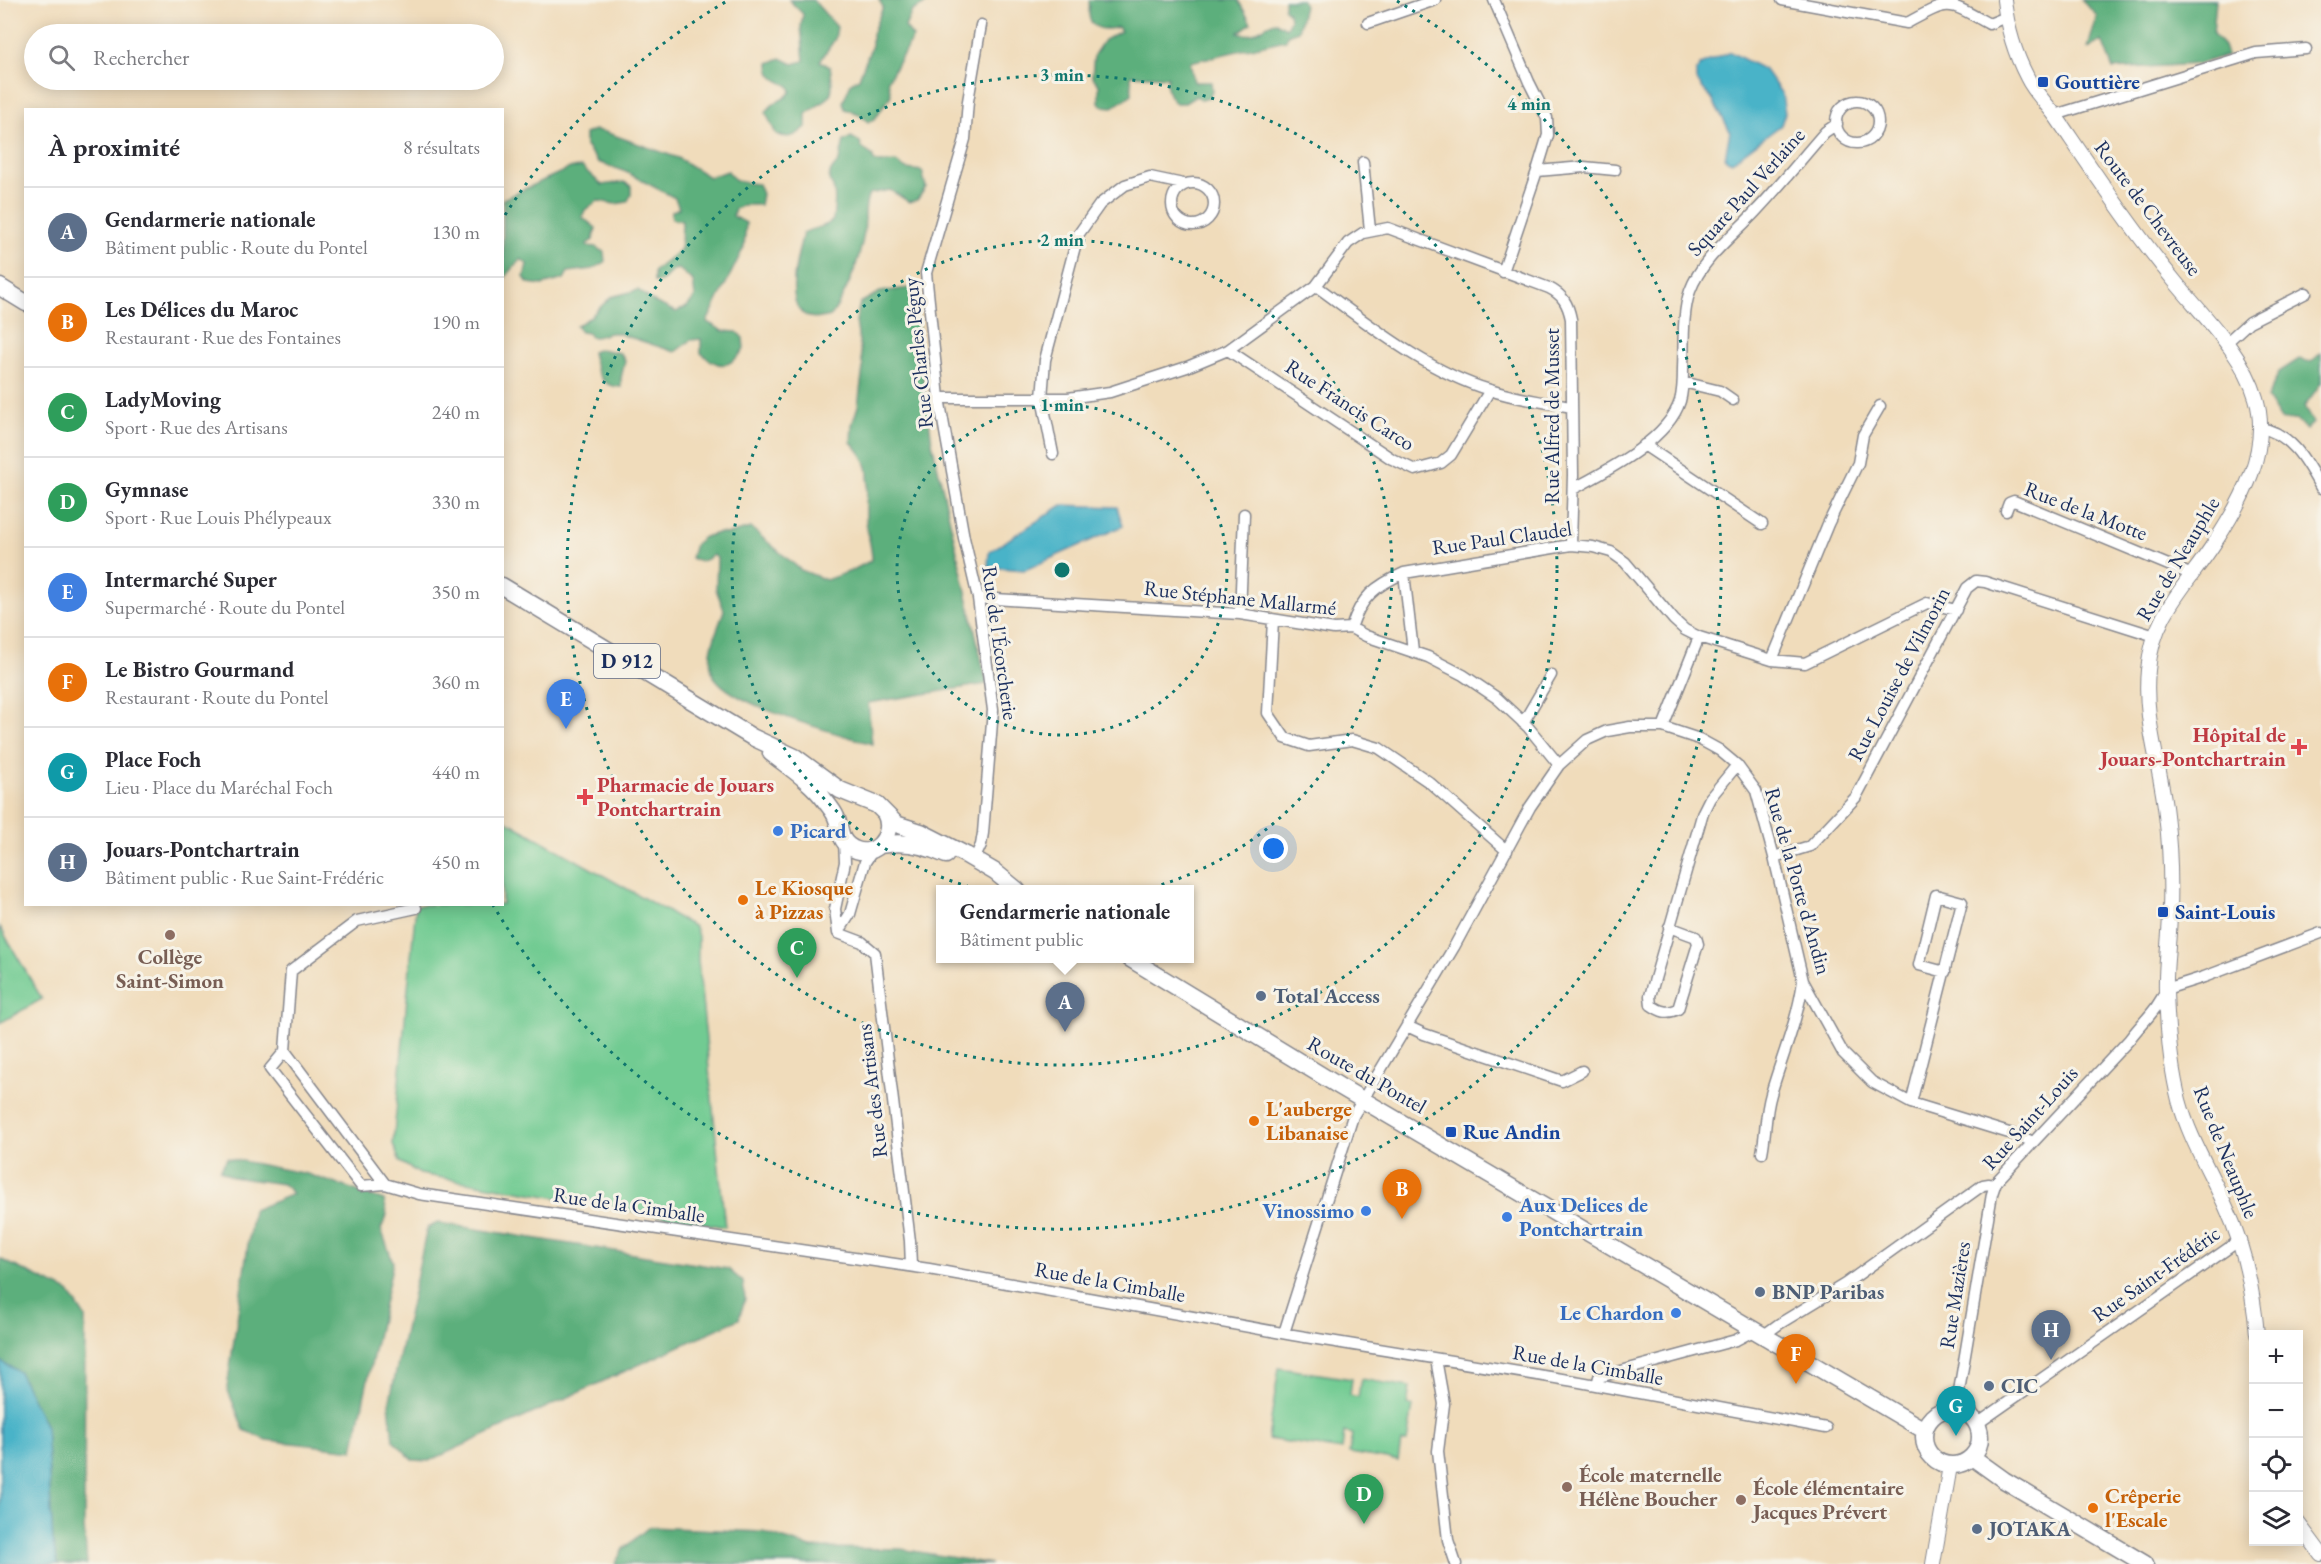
<!DOCTYPE html>
<html lang="fr">
<head>
<meta charset="utf-8">
<style>
	:root { --surface:#fff; --page:#f7f7f7; --text:#2b2b33; --muted:#7c7c81; --line:#e1e1e2; --accent:#1a73e8 }
	body { margin:0; font-family:"EB Garamond",serif; background:var(--page); color:var(--text) }
	.controls { position:absolute; right:18px; bottom:18px; display:grid; overflow:hidden; border-radius:0px; box-shadow:0 3px 15px #0003 }
	.controls button { width:54px; height:54px; display:grid; place-items:center; padding:0; border:0; border-bottom:2px solid var(--line); background:var(--surface); color:var(--text); font:30px sans-serif }
	.you { position:absolute; left:1274px; top:849px; width:21px; height:21px; margin:-15px; border:4px solid #fff; border-radius:50%; background:#1a73e8; box-shadow:0 0 0 9px #1a73e833 }
	.badge { display:grid; place-items:center; width:39px; height:39px; border-radius:50%; background:var(--accent); color:#fff; font-size:20px; font-weight:700 }
	.pin { position:absolute; translate:-50% -50px; filter:drop-shadow(0 2px 3px #0008) }
	.pin::after { content:''; position:absolute; top:32px; width:21px; height:18px; background:inherit; clip-path:polygon(0 0,100% 0,50% 100%) }
	.popup { position:absolute; left:936px; top:885px; width:258px; height:78px; box-sizing:border-box; display:grid; place-content:center; border-radius:0px; background:var(--surface); filter:drop-shadow(0 2px 4px #0005); font-size:20px; white-space:nowrap; color:var(--muted) }
	.popup b { font-size:22px; color:var(--text) }
	.popup::after { content:''; position:absolute; left:50%; top:100%; margin-left:-12px; border:12px solid transparent; border-top-color:var(--surface) }
	.list { margin:0; padding:0; list-style:none }
	h2 { display:flex; justify-content:space-between; align-items:center; height:78px; margin:0; padding:0 24px; font-size:26px }
	h2 small { font-size:20px; font-weight:400; color:var(--muted) }
	.list li { display:grid; grid-template-columns:39px 1fr auto; gap:18px; align-items:center; box-sizing:border-box; height:90px; padding:0 24px; border-top:2px solid var(--line) }
	.list b { display:block; font-size:22px; white-space:nowrap }
	.list p { margin:0; font-size:20px; white-space:nowrap; color:var(--muted) }
	.list em { font-size:20px; font-style:normal; color:var(--muted) }
	.icon { flex:none; width:33px; height:33px; fill:none; stroke:currentColor; stroke-width:2; stroke-linecap:round; stroke-linejoin:round }
	.map { position:relative; flex:none; width:2321px; height:1564px; overflow:hidden }
	.search { position:absolute; background:var(--surface); box-shadow:0 3px 15px #0003; left:24px; top:24px; width:480px; height:66px; display:flex; align-items:center; gap:15px; box-sizing:border-box; padding:0 21px; border-radius:33px; color:var(--muted); font-size:22px }
	.panel { position:absolute; background:var(--surface); box-shadow:0 3px 15px #0003; left:24px; top:108px; width:480px; height:798px; border-radius:0px }
	.map>svg:first-child { display:block }
</style>
</head>
<body>
<div class="map">
<svg width="2321" height="1564" viewBox="0 0 2321 1564">
	<rect width="100%" height="100%" fill="#f7f3e8"/>
	<filter id="ink" filterUnits="userSpaceOnUse"><feTurbulence type="fractalNoise" baseFrequency=".0167" numOctaves="2"/><feDisplacementMap in="SourceGraphic" scale="12" xChannelSelector="R" yChannelSelector="G"/><feConvolveMatrix kernelMatrix="1 2 1 2 8 2 1 2 1" color-interpolation-filters="sRGB"/></filter>
	<filter id="wash" filterUnits="userSpaceOnUse"><feTurbulence type="fractalNoise" baseFrequency=".008" numOctaves="4" result="noise"/><feDisplacementMap in="SourceGraphic" scale="24" xChannelSelector="R" yChannelSelector="G"/><feGaussianBlur stdDeviation="1.35" result="paint"/><feColorMatrix in="noise" values="0 0 0 0 0 0 0 0 0 0 0 0 0 0 0 0 0 1.4 0 .05"/><feComposite in="paint" operator="in"/></filter>
	<g filter="url(#wash)">
		<rect width="100%" height="100%" fill="#f0dcbb"/>
		<path fill="#71cb92" stroke="#467d78" stroke-width="1.5" d="M503 819 695 927 698 936V960L725 1227 420 1174 400 1162 393 1144 416 905 502 904Z
			M0 927 42 999 0 1023Z
			M1279 1368 1352 1379 1350 1395 1358 1397 1361 1379 1410 1387 1407 1405 1413 1406 1407 1442H1401L1398 1461 1349 1453 1352 1434 1344 1432 1342 1450 1268 1439Z"/>
		<path fill="#5caf7c" stroke="#3c6f6d" stroke-width="1.5" d="M789 0H813L837 27 835 39 820 61 830 67C836 101 829 96 806 114V127C796 136 789 140 776 134L766 113C774 98 784 103 791 91L789 86C777 80 769 79 769 63L781 58 793 64 804 61 801 26 803 14Z
			M879 0H932L912 11 905 27 913 37 888 80 891 95 875 119 868 122 857 113 845 109 843 102 851 83 859 78 872 45V34L883 7Z
			M1089 0H1238L1251 23 1238 33C1256 39 1261 25 1276 22L1286 28 1290 20 1289 13 1284 9V0H1302L1304 6 1298 31 1287 35 1286 40 1190 62 1194 82H1211L1212 90 1209 98 1202 100 1196 96 1185 103H1176C1168 97 1165 86 1168 77L1131 75 1132 94 1113 107 1102 106 1099 103V85L1092 76 1094 55 1104 40 1121 31 1118 27C1107 31 1090 30 1089 15 1089 10 1090 5 1089 0Z
			M2081 0H2216L2213 34 2224 46 2227 55 2198 64 2113 69 2102 41 2088 48 2097 16Z
			M594 130 605 132 678 158 709 177 728 171C734 184 745 182 758 184L762 194 760 205H743L735 209 733 216 746 223 744 247 707 322 723 331 737 332 743 338 744 349C730 369 718 369 701 353V339L691 340 675 352 617 333C607 331 601 338 591 337L588 333 581 332 576 326 589 318 611 297 638 290 654 302 676 312 687 307 695 297 693 281 679 269 673 270 661 282H654V271L681 249 682 221 672 219 671 212 679 208 675 198 626 172 598 162 585 145V134Z
			M851 137 860 142 862 148 872 155 874 161 879 163 896 162 906 169 922 171 926 187 917 200 909 202 890 190 869 194C863 206 866 218 864 232 860 261 847 292 831 316 776 330 796 262 803 233 814 227 824 229 833 220 834 207 838 191 829 180 830 169 832 170 838 162 841 158 842 147 844 141Z
			M582 167 602 185 624 182 631 186V195L627 202 615 204 598 201 585 210 582 217 596 228 593 240 587 244V246L596 247 604 252 605 262 593 269 568 272 564 279 542 285 528 283 524 277 527 264 521 259 503 280V199L570 168Z
			M915 287 922 370 932 442 987 684 868 703 872 744C841 734 721 704 712 672 706 652 718 630 724 610L716 589 717 558 713 555C705 561 701 563 691 558L695 544 704 537 718 533 728 534 751 528 801 570 826 580 851 571 872 560C872 545 866 532 866 517 864 482 879 471 851 442L852 425 858 406 863 368 856 321 860 303 880 292Z
			M600 349 620 353 625 361 621 378V387C599 387 596 370 592 352Z
			M2321 353V383L2304 407 2313 423 2306 430 2296 419 2281 420 2267 398 2279 372 2299 359 2311 362Z
			M227 1158 307 1174 384 1200 387 1215 381 1229 393 1262 353 1450 266 1440 244 1430 227 1388 253 1210 293 1194 283 1184 232 1177 220 1170Z
			M438 1223 728 1269 743 1282 745 1299 739 1319 429 1461 413 1460 393 1440 389 1404 427 1228Z
			M0 1259 69 1292 85 1317 84 1527 87 1564H58L53 1543 46 1427 19 1372 0 1361Z
			M649 1527 763 1532 811 1548 901 1549 991 1564H615L623 1549Z"/>
		<path fill="#4ab3c8" stroke="#327193" stroke-width="1.5" d="M1730 52 1765 70 1782 94 1785 113 1781 125 1732 162 1725 159 1730 131 1713 101 1696 80V72L1700 65Z
			M1062 505 1117 507 1123 526 1025 570 988 567 989 552Z
			M0 1361 19 1372 46 1427 53 1543 58 1564H0Z"/>
	</g>
	<g filter="url(#ink)">
		<g fill="none" stroke-linecap="round" stroke-linejoin="round">
			<g stroke="#86868c" stroke-width="13">
				<path id="minor" d="M1494 0 1529 82 1547 118 1548 135 1537 171
					M1782 0 1907 23C1950 0 1946 0 1989 24L2006 17
					M1368 23 1435 0
					M1836 122a21 21 0 1 1 42 0a21 21 0 1 1-42 0Z
					M2055 115 2256 53 2306 49
					M1363 162 1370 230
					M1172 204a21 21 0 1 1 42 0a21 21 0 1 1-42 0Z
					M1503 272 1537 171 1584 167 1615 170
					M1316 286C1370 325 1426 371 1490 390 1516 399 1545 402 1571 407
					M2226 343 2249 322 2306 293
					M1228 350 1392 459 1415 470 1441 463 1451 455 1490 390
					M1683 382 1720 391 1733 400
					M939 398H1068L1110 392 1187 367 1228 350 1316 286 1348 243 1363 233 1388 228 1549 288C1563 295 1568 304 1571 319L1573 475 1571 545
					M2260 428C2292 433 2307 463 2321 488
					M1644 445 1762 524
					M1053 454 1042 398 1045 360 1078 235 1100 204 1125 185 1150 177 1183 184
					M1573 489C1606 471 1668 440 1680 401 1683 391 1683 379 1683 369 1684 346 1682 313 1690 291 1702 258 1733 236 1756 211 1780 186 1802 158 1825 132L1837 124
					M2006 511 2009 503 2014 501 2190 574
					M1404 573 1413 651
					M978 598 1240 614 1334 629 1351 628 1366 636 1428 657 1463 675 1497 698 1528 727 1559 765
					M1240 614 1244 514
					M1273 620 1268 713 1285 738 1309 746 1352 740 1379 748 1429 782 1507 851
					M1351 628C1361 597 1375 586 1404 573L1571 545 1593 547 1611 552 1625 562 1674 620 1685 630 1699 637 1772 660 1805 663 1927 603 1956 610
					M1772 660 1828 524 1858 463 1863 435 1880 406
					M1523 723 1551 675
					M1663 727 1699 637
					M844 841 845 862 835 909 838 933 850 914 865 862 874 849
					M1774 857 1810 846 1856 797 1967 588 1976 581 1985 582 2155 636
					M974 860 981 845 983 833 993 710 978 598 964 538 939 398 926 273 965 139 968 101 981 25
					M416 908 357 921 291 971 285 1051 270 1069 361 1186 385 1184 419 1194 929 1269 1293 1335 1580 1382 1826 1428
					M1669 927 1696 937 1698 944 1678 1009C1667 1014 1661 1012 1651 1005L1650 996 1703 812 1710 798 1737 765
					M838 933 862 942 875 953 910 1241 911 1266
					M1407 1026 1424 1034 1562 1081 1582 1071
					M285 1051 385 1184
					M1911 1103 1962 902 1936 895 1919 965 1945 972
					M1762 1153C1766 1133 1765 1114 1771 1094 1782 1056 1798 1020 1803 981
					M1284 1333 1353 1116 1454 947 1530 807 1559 765 1587 740 1607 731 1630 727H1663L1699 739 1719 750 1737 765 1756 791 1774 857 1803 981 1843 1053 1872 1082 1911 1103 2022 1137 2033 1142
					M1764 1335 1779 1324 1845 1284 1983 1185 1989 1184 1994 1188
					M1436 1359 1444 1404 1438 1451 1448 1540 1456 1564
					M1597 1385 1599 1377 1736 1340 1755 1330
					M1956 1409 1992 1194 1996 1182 2129 1040C2142 1022 2158 1010 2166 989L2204 977 2321 933
					M1977 1424 2240 1240"/>
			</g>
			<g stroke="#86868c" stroke-width="16">
				<path id="tertiary" d="M2004 0C2007 27 2014 52 2027 77 2034 92 2047 104 2057 118 2096 175 2133 231 2177 284 2206 319 2243 354 2256 398 2271 449 2242 501 2215 542 2187 586 2153 613 2148 670 2143 720 2161 766 2166 815 2170 846 2171 878 2170 910 2170 937 2165 964 2166 990 2167 1026 2170 1065 2179 1100 2189 1138 2210 1171 2226 1207 2245 1248 2253 1290 2257 1334
					M2298 1523 2321 1554
					M1933 1564 1950 1466"/>
			</g>
			<g stroke="#86868c" stroke-width="19">
				<path id="primary" d="M0 287 26 303
					M502 586 752 737 795 757 840 790 877 805 896 824 921 832 966 855 995 872 1017 890
					M771 753C790 768 812 782 826 802 830 807 834 812 836 817 841 828 839 839 849 846 872 863 897 836 885 813
					M881 845C904 840 925 845 946 855
					M1129 958 1339 1086 1924 1430
					M1924 1437a28 28 0 1 1 56 0a28 28 0 1 1-56 0Z
					M1972 1457 2004 1480 2145 1564"/>
			</g>
			<use href="#minor" stroke="#fff" stroke-width="10"/>
			<use href="#tertiary" stroke="#fff" stroke-width="14"/>
			<use href="#primary" stroke="#fff" stroke-width="16"/>
		</g>
	</g>
	<g fill="none" stroke="#0f766e" stroke-width="3" stroke-dasharray="3 6">
		<circle cx="1062" cy="570" r="165"/>
		<circle cx="1062" cy="570" r="330"/>
		<circle cx="1062" cy="570" r="495"/>
		<path d="M505 215A660 660 0 0 1 727 1M1397 1A660 660 0 1 1 493 905"/>
	</g>
	<g fill="#1a4fb4" stroke="#f7f3e8" stroke-width="2">
		<rect x="2037" y="76" width="12" height="12" rx="3"/>
		<rect x="2157" y="906" width="12" height="12" rx="3"/>
		<rect x="1445" y="1126" width="12" height="12" rx="3"/>
	</g>
	<g fill="#e0444e" stroke="#f7f3e8" stroke-width="2">
		<path d="M2296 738h6v6h6v6h-6v6h-6v-6h-6v-6h6z"/>
		<path d="M582 788h6v6h6v6h-6v6h-6v-6h-6v-6h6z"/>
	</g>
	<g fill="#3f7fe0" stroke="#f7f3e8" stroke-width="2">
		<circle cx="778" cy="831" r="6"/>
		<circle cx="1366" cy="1211" r="6"/>
		<circle cx="1507" cy="1217" r="6"/>
		<circle cx="1676" cy="1313" r="6"/>
	</g>
	<g fill="#e8710a" stroke="#f7f3e8" stroke-width="2">
		<circle cx="743" cy="900" r="6"/>
		<circle cx="1254" cy="1121" r="6"/>
		<circle cx="2093" cy="1508" r="6"/>
	</g>
	<g fill="#8d6e63" stroke="#f7f3e8" stroke-width="2">
		<circle cx="170" cy="935" r="6"/>
		<circle cx="1567" cy="1487" r="6"/>
		<circle cx="1741" cy="1500" r="6"/>
	</g>
	<g fill="#5c6f8a" stroke="#f7f3e8" stroke-width="2">
		<circle cx="1261" cy="996" r="6"/>
		<circle cx="1760" cy="1292" r="6"/>
		<circle cx="1989" cy="1386" r="6"/>
		<circle cx="1977" cy="1529" r="6"/>
	</g>
	<g text-anchor="middle" stroke-width="6" stroke-linejoin="round" paint-order="stroke">
		<rect fill="#f7f3e8" stroke="#5d6a87" stroke-width="1.5" x="594" y="644" width="66" height="34" rx="4.5"/>
		<g font-size="20" font-weight="bold" fill="#1b2f5e">
			<text x="627" y="668">D 912</text>
		</g>
		<g font-size="21" font-weight="bold" fill="#164399" stroke="#f7f3e8" text-anchor="start">
			<text x="2055" y="89">Gouttière</text>
			<text x="2175" y="919">Saint-Louis</text>
			<text x="1463" y="1139">Rue Andin</text>
		</g>
		<g font-size="21" fill="#1b2f5e" stroke="#f7f3e8">
			<text transform="translate(1746 192) rotate(-48)" y="7">Square Paul Verlaine</text>
			<text transform="translate(2148 208) rotate(53)" y="7">Route de Chevreuse</text>
			<text transform="translate(918 353) rotate(-96)" y="7">Rue Charles Péguy</text>
			<text transform="translate(1350 405) rotate(33)" y="7">Rue Francis Carco</text>
			<text transform="translate(1552 416) rotate(-90)" y="7">Rue Alfred de Musset</text>
			<text transform="translate(2086 511) rotate(21)" y="7">Rue de la Motte</text>
			<text transform="translate(1502 538) rotate(-8)" y="7">Rue Paul Claudel</text>
			<text transform="translate(2178 559) rotate(-59)" y="7">Rue de Neauphle</text>
			<text transform="translate(1240 598) rotate(6)" y="7">Rue Stéphane Mallarmé</text>
			<text transform="translate(1000 643) rotate(82)" y="7">Rue de l'Écorcherie</text>
			<text transform="translate(1899 674) rotate(-62)" y="7">Rue Louise de Vilmorin</text>
			<text transform="translate(1798 881) rotate(74)" y="7">Rue de la Porte d'Andin</text>
			<text transform="translate(1367 1075) rotate(30)" y="7">Route du Pontel</text>
			<text transform="translate(872 1091) rotate(-97)" y="7">Rue des Artisans</text>
			<text transform="translate(2030 1118) rotate(-48)" y="7">Rue Saint-Louis</text>
			<text transform="translate(2226 1152) rotate(68)" y="7">Rue de Neauphle</text>
			<text transform="translate(629 1205) rotate(8)" y="7">Rue de la Cimballe</text>
			<text transform="translate(2156 1274) rotate(-35)" y="7">Rue Saint-Frédéric</text>
			<text transform="translate(1110 1282) rotate(10)" y="7">Rue de la Cimballe</text>
			<text transform="translate(1955 1295) rotate(-81)" y="7">Rue Mazières</text>
			<text transform="translate(1588 1365) rotate(10)" y="7">Rue de la Cimballe</text>
		</g>
		<g font-size="21" font-weight="bold" fill="#be3a42" stroke="#f7f3e8" text-anchor="end">
			<text x="2286" y="742">Hôpital de<tspan x="2286" dy="24">Jouars-Pontchartrain</tspan></text>
			<text x="597" y="792" text-anchor="start">Pharmacie de Jouars<tspan x="597" dy="24">Pontchartrain</tspan></text>
		</g>
		<g font-size="21" font-weight="bold" fill="#366cbe" stroke="#f7f3e8" text-anchor="start">
			<text x="790" y="838">Picard</text>
			<text x="1519" y="1212">Aux Delices de<tspan x="1519" dy="24">Pontchartrain</tspan></text>
			<text x="1354" y="1218" text-anchor="end">Vinossimo</text>
			<text x="1664" y="1320" text-anchor="end">Le Chardon</text>
		</g>
		<g font-size="21" font-weight="bold" fill="#c56008" stroke="#f7f3e8" text-anchor="start">
			<text x="755" y="895">Le Kiosque<tspan x="755" dy="24">à Pizzas</tspan></text>
			<text x="1266" y="1116">L'auberge<tspan x="1266" dy="24">Libanaise</tspan></text>
			<text x="2105" y="1503">Crêperie<tspan x="2105" dy="24">l'Escale</tspan></text>
		</g>
		<g font-size="21" font-weight="bold" fill="#785e54" stroke="#f7f3e8" text-anchor="start">
			<text x="170" y="964" text-anchor="middle">Collège<tspan x="170" dy="24">Saint-Simon</tspan></text>
			<text x="1579" y="1482">École maternelle<tspan x="1579" dy="24">Hélène Boucher</tspan></text>
			<text x="1753" y="1495">École élémentaire<tspan x="1753" dy="24">Jacques Prévert</tspan></text>
		</g>
		<g font-size="21" font-weight="bold" fill="#4e5e75" stroke="#f7f3e8" text-anchor="start">
			<text x="1273" y="1003">Total Access</text>
			<text x="1772" y="1299">BNP Paribas</text>
			<text x="2001" y="1393">CIC</text>
			<text x="1989" y="1536">JOTAKA</text>
		</g>
	</g>
	<circle cx="1062" cy="570" r="9" fill="#0f766e" stroke="#f7f3e8" stroke-width="3"/>
	<g font-size="18" text-anchor="middle" font-weight="bold" fill="#0f766e" stroke="#f7f3e8" stroke-width="6" stroke-linejoin="round" paint-order="stroke">
		<text x="1062" y="81">3 min</text>
		<text x="1529" y="110">4 min</text>
		<text x="1062" y="246">2 min</text>
		<text x="1062" y="411">1 min</text>
	</g>
</svg>
<div class="controls">
<button>+</button>
<button>−</button>
<button><svg class="icon" aria-label="locate" viewBox="0 0 24 24"><circle cx="12" cy="12" r="6"/><path d="M12 2v4M12 18v4M2 12h4M18 12h4"/></svg></button>
<button><svg class="icon" aria-label="layers" viewBox="0 0 24 24"><path d="M12 4l9 5-9 5-9-5zM3 14l9 5 9-5"/></svg></button>
</div>
<div class="you"></div>
<div class="pin badge" style="left:1065px;top:1032px;background:#5c6f8a">A</div>
<div class="popup"><b>Gendarmerie nationale</b>Bâtiment public</div>
<div class="pin badge" style="left:1402px;top:1219px;background:#e8710a">B</div>
<div class="pin badge" style="left:797px;top:978px;background:#2e9e5b">C</div>
<div class="pin badge" style="left:1364px;top:1524px;background:#2e9e5b">D</div>
<div class="pin badge" style="left:566px;top:729px;background:#3f7fe0">E</div>
<div class="pin badge" style="left:1796px;top:1384px;background:#e8710a">F</div>
<div class="pin badge" style="left:1956px;top:1436px;background:#0f9aa8">G</div>
<div class="pin badge" style="left:2051px;top:1360px;background:#5c6f8a">H</div>
<div class="search"><svg class="icon" aria-label="search" viewBox="0 0 24 24"><circle cx="10" cy="10" r="6"/><path d="M15 15l6 6"/></svg>Rechercher</div>
<section class="panel">
<h2>À proximité<small>8 résultats</small></h2>
<ul class="list">
<li><span class="badge" style="background:#5c6f8a">A</span><div><b>Gendarmerie nationale</b><p>Bâtiment public · Route du Pontel</p></div><em>130 m</em></li>
<li><span class="badge" style="background:#e8710a">B</span><div><b>Les Délices du Maroc</b><p>Restaurant · Rue des Fontaines</p></div><em>190 m</em></li>
<li><span class="badge" style="background:#2e9e5b">C</span><div><b>LadyMoving</b><p>Sport · Rue des Artisans</p></div><em>240 m</em></li>
<li><span class="badge" style="background:#2e9e5b">D</span><div><b>Gymnase</b><p>Sport · Rue Louis Phélypeaux</p></div><em>330 m</em></li>
<li><span class="badge" style="background:#3f7fe0">E</span><div><b>Intermarché Super</b><p>Supermarché · Route du Pontel</p></div><em>350 m</em></li>
<li><span class="badge" style="background:#e8710a">F</span><div><b>Le Bistro Gourmand</b><p>Restaurant · Route du Pontel</p></div><em>360 m</em></li>
<li><span class="badge" style="background:#0f9aa8">G</span><div><b>Place Foch</b><p>Lieu · Place du Maréchal Foch</p></div><em>440 m</em></li>
<li><span class="badge" style="background:#5c6f8a">H</span><div><b>Jouars-Pontchartrain</b><p>Bâtiment public · Rue Saint-Frédéric</p></div><em>450 m</em></li>
</ul>
</section>
</div>
</body>
</html>
